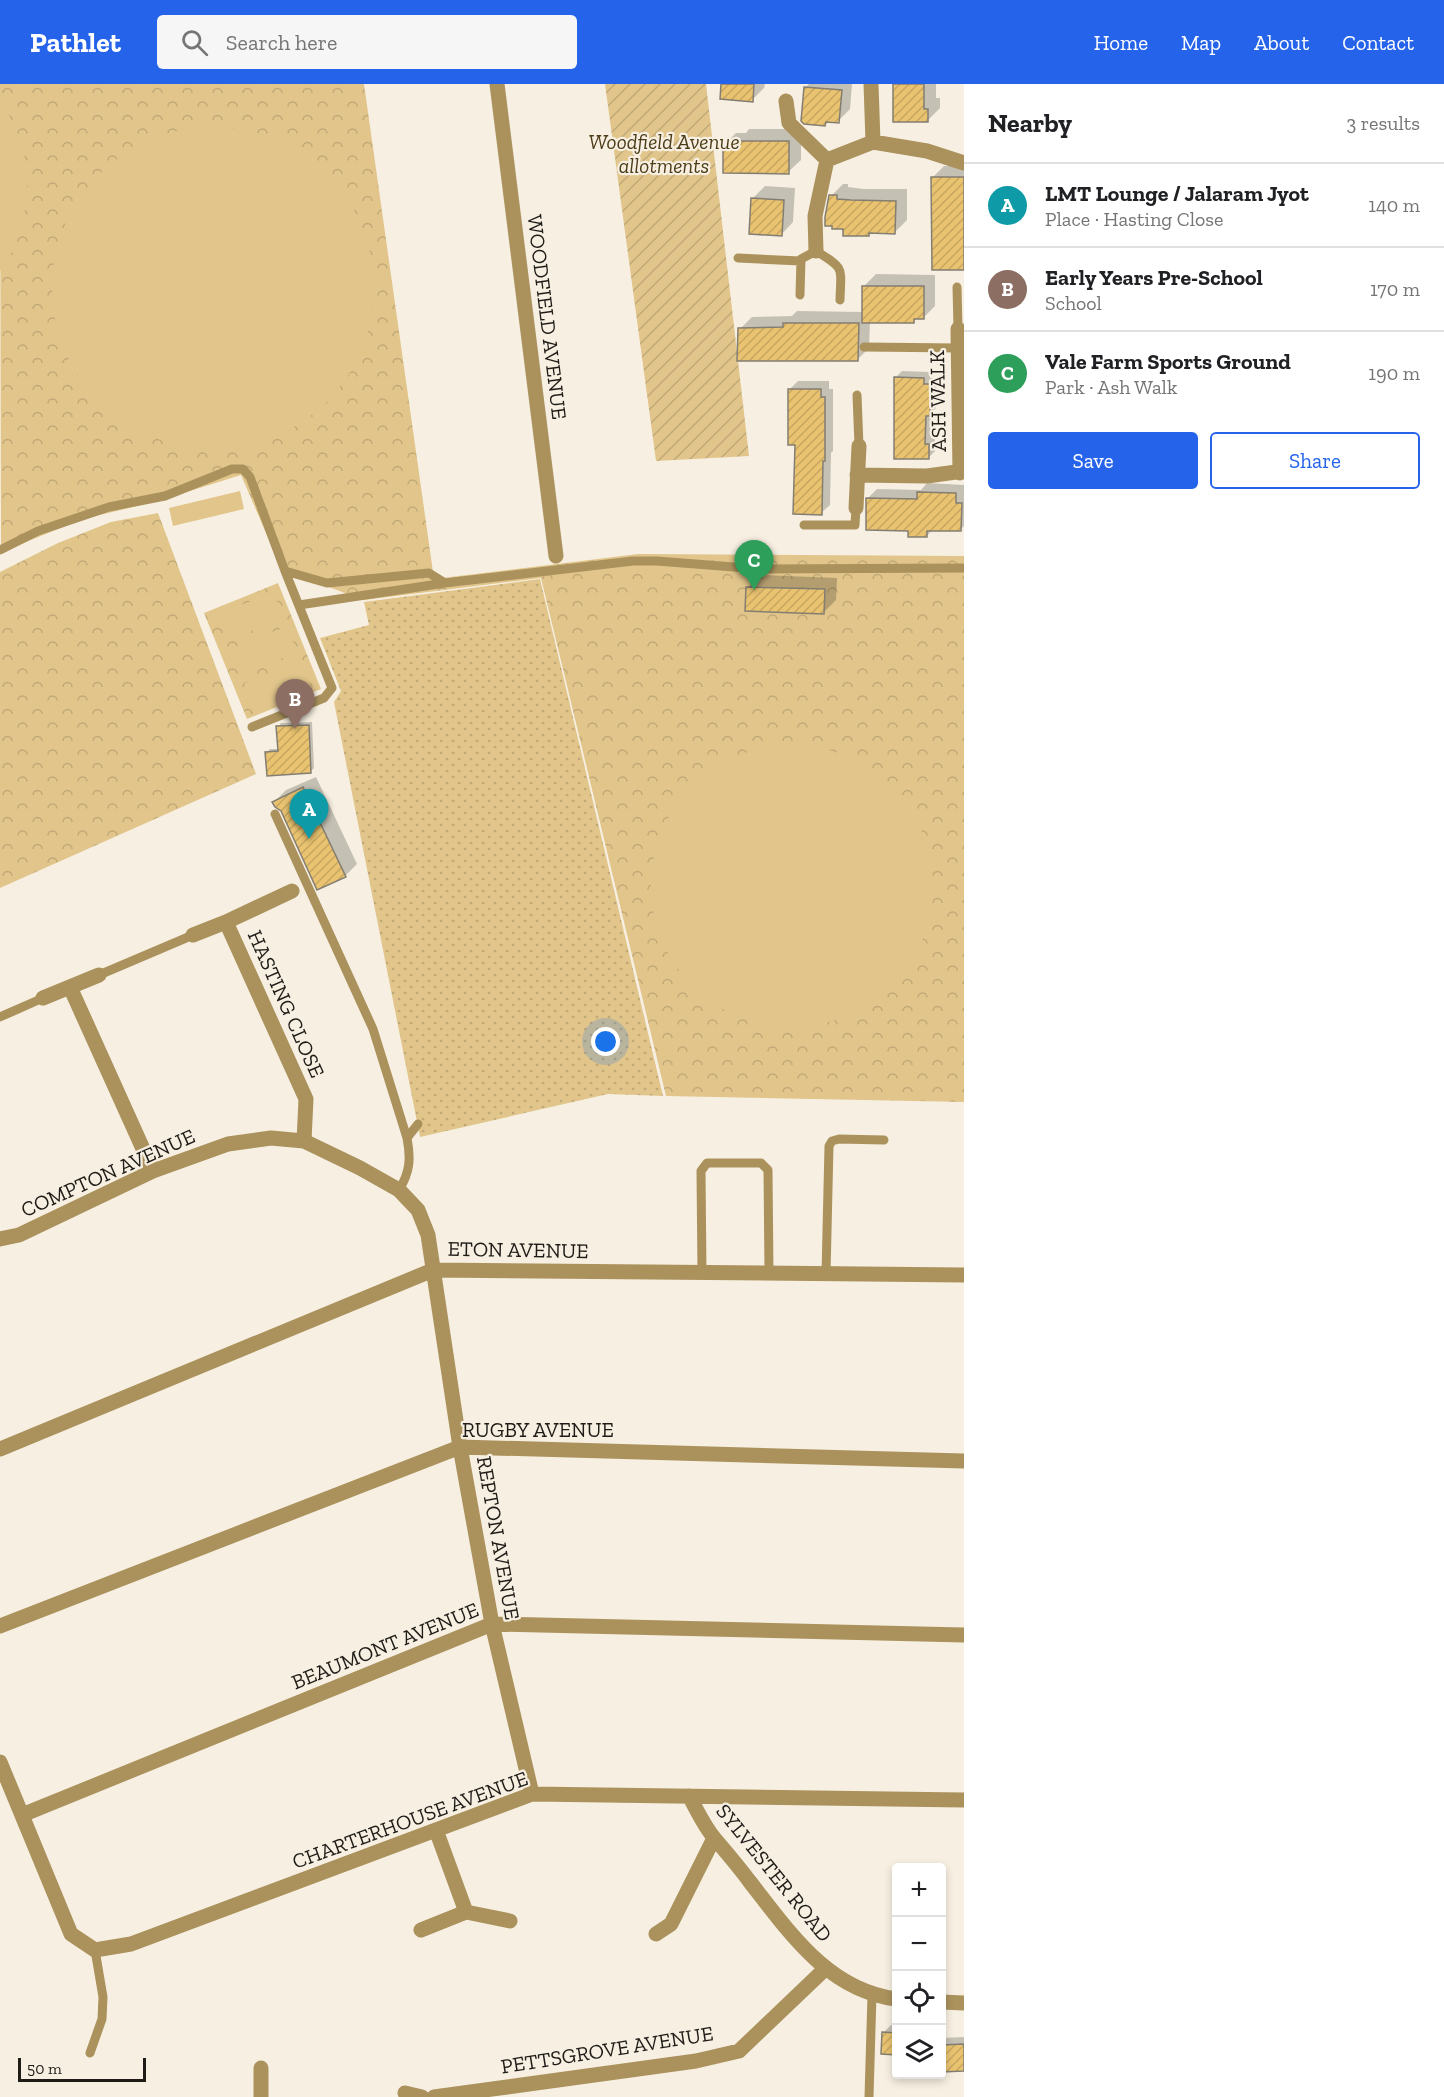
<!DOCTYPE html>
<html lang="en">
<head>
<meta charset="utf-8">
<style>
	:root { --surface:#fff; --page:#f6f6f6; --text:#202124; --muted:#757577; --line:#e0e0e0; --accent:#2563eb }
	body { margin:0; font-family:"Zilla Slab",serif; background:var(--page); color:var(--text) }
	.controls { position:absolute; right:18px; bottom:18px; display:grid; overflow:hidden; border-radius:6px; box-shadow:0 3px 9px #0003 }
	.controls button { width:54px; height:54px; display:grid; place-items:center; padding:0; border:0; border-bottom:2px solid var(--line); background:var(--surface); color:var(--text); font:30px sans-serif }
	.scale { position:absolute; left:18px; bottom:15px; width:128px; box-sizing:border-box; padding-left:6px; border:3px solid #1f1c18; border-top:0; font-size:16px; line-height:21px; white-space:nowrap; color:#1f1c18; -webkit-text-stroke:4px #f7f0e2; paint-order:stroke }
	.you { position:absolute; left:606px; top:958px; width:21px; height:21px; margin:-15px; border:4px solid #fff; border-radius:50%; background:#1a73e8; box-shadow:0 0 0 9px #1a73e833 }
	.badge { display:grid; place-items:center; width:39px; height:39px; border-radius:50%; background:var(--accent); color:#fff; font-size:20px; font-weight:700 }
	.pin { position:absolute; translate:-50% -50px; filter:drop-shadow(0 2px 3px #0008) }
	.pin::after { content:''; position:absolute; top:32px; width:21px; height:18px; background:inherit; clip-path:polygon(0 0,100% 0,50% 100%) }
	.list { margin:0; padding:0; list-style:none }
	h2 { display:flex; justify-content:space-between; align-items:center; height:78px; margin:0; padding:0 24px; font-size:26px }
	h2 small { font-size:20px; font-weight:400; color:var(--muted) }
	.list li { display:grid; grid-template-columns:39px 1fr auto; gap:18px; align-items:center; box-sizing:border-box; height:84px; padding:0 24px; border-top:2px solid var(--line) }
	.list b { display:block; font-size:22px; white-space:nowrap }
	.list p { margin:0; font-size:20px; white-space:nowrap; color:var(--muted) }
	.list em { font-size:20px; font-style:normal; color:var(--muted) }
	.actions { display:flex; gap:12px; padding:18px 24px }
	.actions a { flex:1; padding:14px 0; border:2px solid var(--accent); border-radius:6px; text-align:center; font-size:21px; color:var(--accent) }
	.actions .main { background:var(--accent); color:#fff }
	.icon { flex:none; width:33px; height:33px; fill:none; stroke:currentColor; stroke-width:2; stroke-linecap:round; stroke-linejoin:round }
	.map { position:relative; flex:none; width:964px; height:2013px; overflow:hidden }
	header { display:flex; align-items:center; gap:36px; box-sizing:border-box; height:84px; padding:0 30px; background:var(--accent); color:#fff }
	header strong { font-size:28px }
	nav { display:flex; gap:33px; margin-inline-start:auto; font-size:21px }
	.search { width:420px; height:54px; background:var(--page); display:flex; align-items:center; gap:15px; box-sizing:border-box; padding:0 21px; border-radius:6px; color:var(--muted); font-size:22px }
	main { display:flex }
	aside { flex:1; background:var(--surface) }
	.map>svg:first-child { display:block }
</style>
</head>
<body>
<header>
<strong>Pathlet</strong>
<div class="search"><svg class="icon" aria-label="search" viewBox="0 0 24 24"><circle cx="10" cy="10" r="6"/><path d="M15 15l6 6"/></svg>Search here</div>
<nav><a>Home</a><a>Map</a><a>About</a><a>Contact</a></nav>
</header>
<main>
<div class="map">
<svg width="964" height="2013" viewBox="0 0 964 2013">
	<defs>
		<pattern id="grass-dots" width="8" height="8" patternUnits="userSpaceOnUse" patternTransform="scale(1.5)"><rect width="8" height="8" fill="#e1c58b"/><path d="M2 2h.1M6 6h.1" fill="none" stroke="#c1a977" stroke-width="1.8" stroke-linecap="round"/></pattern>
		<pattern id="forest-crowns" width="20" height="18" patternUnits="userSpaceOnUse" patternTransform="scale(1.5)"><rect width="20" height="18" fill="#e1c58b"/><path d="M2 6a3 3 0 1 1 6 0M12 15a3 3 0 1 1 6 0" fill="none" stroke="#c1a977"/></pattern>
		<pattern id="garden-furrows" width="10" height="10" patternUnits="userSpaceOnUse" patternTransform="scale(1.5)"><rect width="10" height="10" fill="#e1c58b"/><path d="M-1 1l2-2M0 10L10 0M9 11l2-2" fill="none" stroke="#c1a977"/></pattern>
		<pattern id="building-hatch" width="6" height="6" patternUnits="userSpaceOnUse" patternTransform="scale(1.5)"><rect width="6" height="6" fill="#e9c370"/><path d="M-1 1l2-2M0 6l6-6M5 7l2-2" fill="none" stroke="#c7a760"/></pattern>
	</defs>
	<rect width="100%" height="100%" fill="#f7f0e2"/>
	<path fill="url(#grass-dots)" d="M540 495 663 1012 608 1010 420 1053 334 618 341 607 320 554 369 541 364 518Z"/>
	<path fill="url(#forest-crowns)" d="M0 0H364L434 495 638 470 964 472V1018L666 1012 541 494 364 516 282 486 241 391 158 417 83 435 1 468Z
		M158 429 256 690 0 804V488L58 459 111 438Z
		M278 499 321 605 247 635 204 529Z"/>
	<path fill="url(#garden-furrows)" d="M605 0H706L749 372 656 377Z"/>
	<path fill="#e1c58b" d="M0 14C10 32 19 50 24 70 32 108 24 156 0 187Z
		M52 204a161 161 0 1 1 322 0a161 161 0 1 1-322 0Z
		M240 407 244 425 173 442 169 424Z
		M273 508 284 534 228 556 218 531Z
		M287 542 297 568 242 590 231 565Z
		M301 577 311 602 256 625 245 599Z
		M651 802a141 141 0 1 1 282 0a141 141 0 1 1-282 0Z"/>
	<path fill="#0003" d="M723 0H765L764 4 752 16Z
		M809 0H852L850 25 838 37 829 36 825 40 805 4Z
		M894 0H936V14H940V24L928 36Z
		M749 45H801V76L788 88 724 61 736 49H746Z
		M944 82H964V184L932 94Z
		M843 100H848V103L864 105H907V136L895 148H872L869 151 844 144 831 112Z
		M765 102 795 104 793 138 781 151 753 114Z
		M876 190 935 191V222L923 234H917L913 238H870L869 264 857 276 740 245 752 233 792 232 797 227 863 228 864 202Z
		M902 287 930 288V294H937L936 324 932 328 931 354H935V367L928 374 895 294Z
		M798 297H829V305H833V367L831 369 830 421 821 429 797 360 789 306Z
		M927 399 964 401V442L960 446 933 445 927 452 910 445 868 414 877 405 921 406Z
		M760 491 837 494 836 516 824 528 748 503Z
		M312 638 314 684 311 687 267 669 270 665H279L278 643 281 639Z
		M316 693 357 780 345 792 274 718 286 706Z
		M891 1941H896V1969L883 1949Z
		M964 1953V1985L942 1986V1954Z"/>
	<path fill="url(#building-hatch)" stroke="#847e72" stroke-width="1.5" d="M721 0H754L753 18 720 15Z
		M893 0H924V25H928V38H893Z
		M804 3 842 6 839 39 826 38 825 42 804 40 801 37Z
		M736 57H789V90L723 89V60H736Z
		M931 93H964V186H932Z
		M829 111H837V115L851 116 896 117 895 150 869 149V152H843V145H832V142H825V133Z
		M751 114 784 116 782 152 749 150Z
		M862 202H924V235H914V239H862Z
		M783 239H859L858 277H737L738 244 783 243Z
		M894 293 924 294V300H931L930 332H926L925 360H929V375H894Z
		M788 305H821V313H825V377H823L822 431 793 430 795 361H788Z
		M917 408 956 409V419H962L961 447H927V453H908V447L866 446V414L917 415Z
		M746 503 825 505 824 530 745 527Z
		M309 641 311 689 267 692 265 668 278 667 276 642Z
		M303 703 346 793 317 806 281 727 275 723 272 718Z
		M882 1948 897 1949V1971L881 1970Z
		M964 1960V1987L942 1988V1961Z"/>
	<g fill="none" stroke-linecap="round" stroke-linejoin="round">
		<path stroke="#ab925d" stroke-width="9" d="M738 174 800 177
			M957 203 958 245
			M800 211 801 175 816 167C845 185 841 182 840 216
			M864 263 959 264
			M857 311 859 362
			M804 441H855L856 424
			M0 466 38 447 109 423 165 412 232 385H243L250 393 285 487 332 604 324 614 252 643
			M285 487 327 499 429 489 445 499
			M299 521 445 499 633 477H657L759 485 964 484
			M275 730 373 945 407 1054C411 1075 410 1088 399 1106
			M99 891 193 851
			M0 933 43 914
			M407 1054 418 1040
			M702 1189 701 1087 707 1079H761L768 1086 769 1189
			M826 1190 829 1062 832 1057 839 1055 884 1056
			M90 1969 102 1935 103 1913 95 1866
			M869 2013 872 1911"/>
		<path stroke="#ab925d" stroke-width="15" d="M497 0 556 472
			M871 0 873 58
			M786 17 789 39 827 76
			M816 167 815 132 827 76 873 58 927 67 964 79
			M958 245 960 389
			M857 391 927 392 964 387
			M856 424 859 362
			M292 807 226 838 306 1015 304 1057
			M193 851 226 838
			M70 903 153 1087
			M43 914 99 891
			M0 1155 19 1151 153 1087 228 1060 271 1054 304 1057 360 1084 399 1106 418 1126 428 1151 460 1363 492 1540 532 1710
			M0 1365 433 1186 964 1191
			M0 1542 460 1363 964 1377
			M0 1678 71 1850 95 1866 131 1860 532 1710 964 1716
			M689 1712C697 1726 704 1742 715 1755 727 1769 739 1783 750 1798 790 1849 828 1906 896 1915
			M22 1731 492 1540 964 1551
			M436 1746 466 1828
			M421 1846 466 1828 510 1837
			M656 1850 671 1840 714 1754
			M942 1918 964 1919
			M261 1984V2013
			M405 2009 422 2013
			M434 2013 696 1977 739 1967 826 1884"/>
	</g>
	<g text-anchor="middle" stroke-width="4.5" stroke-linejoin="round" paint-order="stroke">
		<g font-size="21" font-style="italic" fill="#4c3c19" stroke="#f7f0e2">
			<text x="664" y="65">Woodfield Avenue<tspan x="664" dy="24">allotments</tspan></text>
		</g>
		<g font-size="21" fill="#1f1c18" stroke="#f7f0e2">
			<text transform="translate(547 233) rotate(83)" y="7">WOODFIELD AVENUE</text>
			<text transform="translate(938 317) rotate(-91)" y="7">ASH WALK</text>
			<text transform="translate(286 920) rotate(66)" y="7">HASTING CLOSE</text>
			<text transform="translate(108 1089) rotate(-24)" y="7">COMPTON AVENUE</text>
			<text transform="translate(518 1166) rotate(1)" y="7">ETON AVENUE</text>
			<text x="538" y="1353">RUGBY AVENUE</text>
			<text transform="translate(498 1454) rotate(80)" y="7">REPTON AVENUE</text>
			<text transform="translate(385 1562) rotate(-22)" y="7">BEAUMONT AVENUE</text>
			<text transform="translate(410 1736) rotate(-20)" y="7">CHARTERHOUSE AVENUE</text>
			<text transform="translate(774 1789) rotate(51)" y="7">SYLVESTER ROAD</text>
			<text transform="translate(607 1966) rotate(-9)" y="7">PETTSGROVE AVENUE</text>
		</g>
	</g>
</svg>
<div class="controls">
<button>+</button>
<button>−</button>
<button><svg class="icon" aria-label="locate" viewBox="0 0 24 24"><circle cx="12" cy="12" r="6"/><path d="M12 2v4M12 18v4M2 12h4M18 12h4"/></svg></button>
<button><svg class="icon" aria-label="layers" viewBox="0 0 24 24"><path d="M12 4l9 5-9 5-9-5zM3 14l9 5 9-5"/></svg></button>
</div>
<div class="scale">50 m</div>
<div class="you"></div>
<div class="pin badge" style="left:309px;top:755px;background:#0f9aa8">A</div>
<div class="pin badge" style="left:295px;top:645px;background:#8d6e63">B</div>
<div class="pin badge" style="left:754px;top:506px;background:#2e9e5b">C</div>
</div>
<aside>
<h2>Nearby<small>3 results</small></h2>
<ul class="list">
<li><span class="badge" style="background:#0f9aa8">A</span><div><b>LMT Lounge / Jalaram Jyot</b><p>Place · Hasting Close</p></div><em>140 m</em></li>
<li><span class="badge" style="background:#8d6e63">B</span><div><b>Early Years Pre-School</b><p>School</p></div><em>170 m</em></li>
<li><span class="badge" style="background:#2e9e5b">C</span><div><b>Vale Farm Sports Ground</b><p>Park · Ash Walk</p></div><em>190 m</em></li>
</ul>
<div class="actions"><a class="main">Save</a><a>Share</a></div>
</aside>
</main>
</body>
</html>
